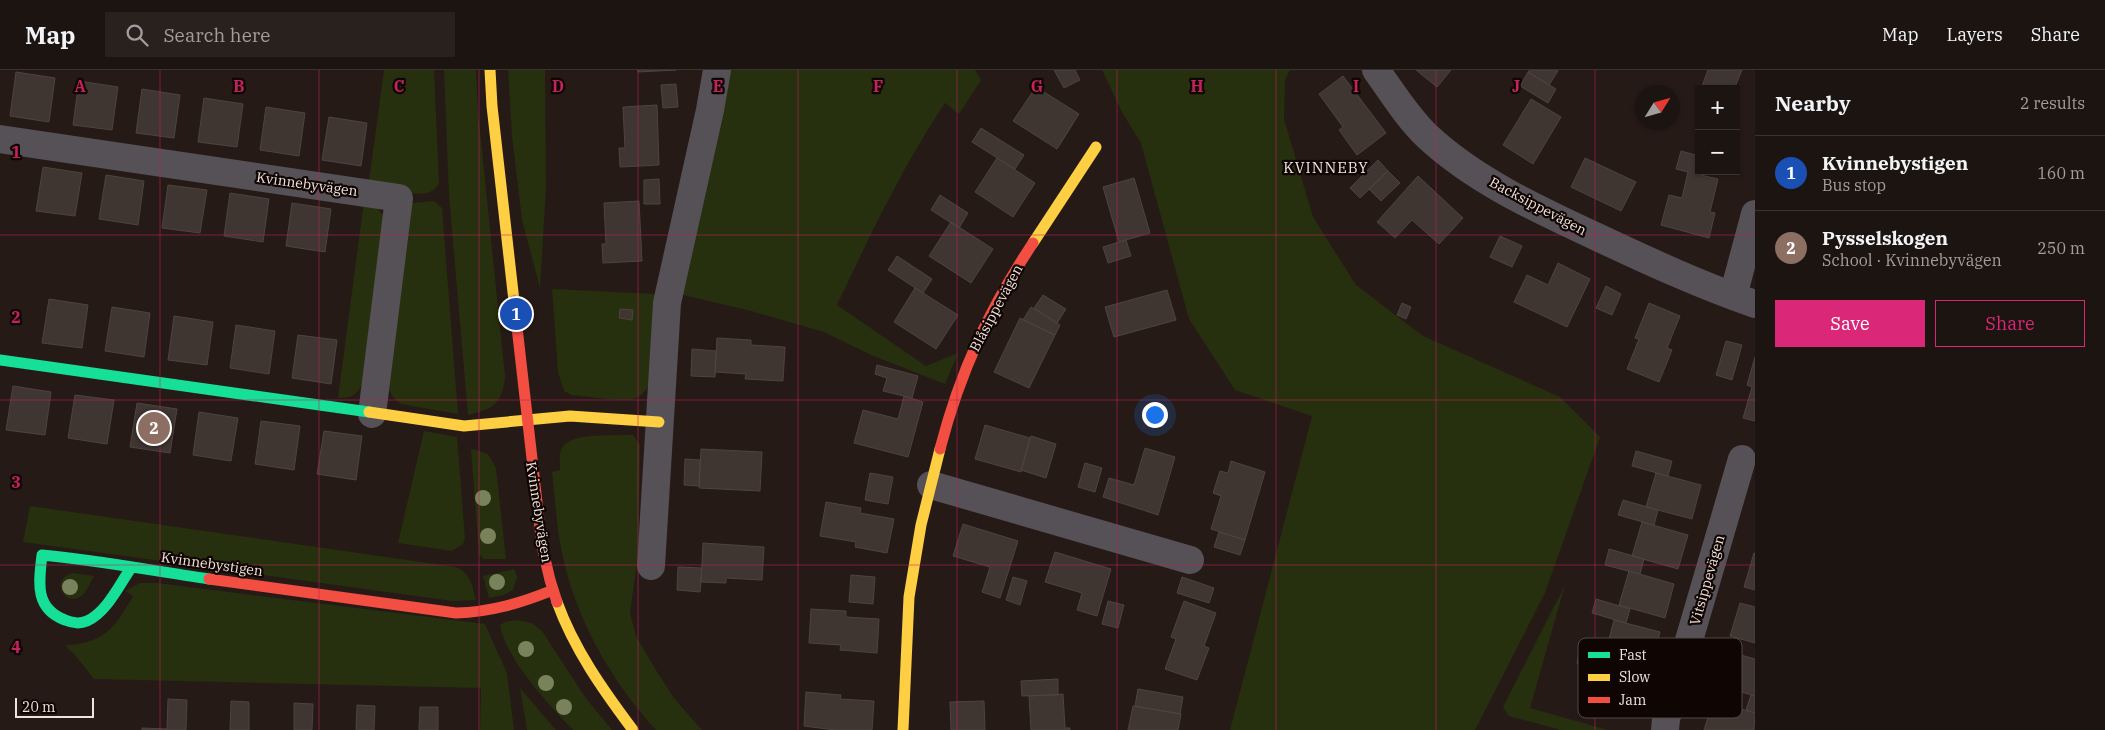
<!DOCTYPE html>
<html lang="en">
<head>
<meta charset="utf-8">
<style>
	:root { --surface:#1c1410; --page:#29211e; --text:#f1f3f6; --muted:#a09e9f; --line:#3a3330; --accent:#db2777 }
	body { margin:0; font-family:"IBM Plex Serif",serif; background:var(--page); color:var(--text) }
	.controls { position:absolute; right:15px; top:15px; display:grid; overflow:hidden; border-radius:0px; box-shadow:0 1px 4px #0004 }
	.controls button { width:45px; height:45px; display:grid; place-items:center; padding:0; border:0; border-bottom:1px solid var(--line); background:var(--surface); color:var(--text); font:25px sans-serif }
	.compass { position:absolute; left:1635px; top:15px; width:45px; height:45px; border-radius:50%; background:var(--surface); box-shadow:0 1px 4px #0004; rotate:53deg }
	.scale { position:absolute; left:15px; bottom:12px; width:79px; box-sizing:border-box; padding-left:5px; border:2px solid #f2e2dc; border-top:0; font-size:14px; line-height:18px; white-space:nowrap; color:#f2e2dc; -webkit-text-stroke:4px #0f0603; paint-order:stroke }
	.you { position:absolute; left:1154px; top:344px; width:18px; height:18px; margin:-12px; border:4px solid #fff; border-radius:50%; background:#1a73e8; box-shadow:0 0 0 8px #1a73e833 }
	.badge { display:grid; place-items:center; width:32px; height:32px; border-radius:50%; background:var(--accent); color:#fff; font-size:16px; font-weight:700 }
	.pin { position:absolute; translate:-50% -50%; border:2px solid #fff; box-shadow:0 1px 5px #0006 }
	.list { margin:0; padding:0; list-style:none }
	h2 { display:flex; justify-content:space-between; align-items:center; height:65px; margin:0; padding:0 20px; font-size:21px }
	h2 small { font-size:16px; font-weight:400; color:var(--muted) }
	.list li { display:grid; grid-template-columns:32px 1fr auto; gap:15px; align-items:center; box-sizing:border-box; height:75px; padding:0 20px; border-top:1px solid var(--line) }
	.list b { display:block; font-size:19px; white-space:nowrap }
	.list p { margin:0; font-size:16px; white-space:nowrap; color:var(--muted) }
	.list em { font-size:16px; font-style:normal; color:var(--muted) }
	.actions { display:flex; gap:10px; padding:15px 20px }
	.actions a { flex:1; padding:11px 0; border:1px solid var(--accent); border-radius:0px; text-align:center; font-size:18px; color:var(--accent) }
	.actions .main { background:var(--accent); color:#fff }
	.icon { flex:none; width:28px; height:28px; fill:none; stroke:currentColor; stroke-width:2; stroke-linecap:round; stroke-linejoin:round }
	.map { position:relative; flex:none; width:1755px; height:660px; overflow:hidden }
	header { display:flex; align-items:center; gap:30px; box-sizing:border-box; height:70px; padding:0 25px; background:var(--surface); border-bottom:1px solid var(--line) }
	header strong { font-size:24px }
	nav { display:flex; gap:28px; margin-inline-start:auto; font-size:18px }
	.search { width:350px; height:45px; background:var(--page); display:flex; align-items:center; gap:12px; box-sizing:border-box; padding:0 18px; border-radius:0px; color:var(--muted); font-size:19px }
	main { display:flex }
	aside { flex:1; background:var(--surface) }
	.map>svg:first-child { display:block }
</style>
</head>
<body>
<header>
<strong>Map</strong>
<div class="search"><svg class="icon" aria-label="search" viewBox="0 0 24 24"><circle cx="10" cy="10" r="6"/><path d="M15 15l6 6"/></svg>Search here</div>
<nav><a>Map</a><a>Layers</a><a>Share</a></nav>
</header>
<main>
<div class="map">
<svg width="1755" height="660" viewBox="0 0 1755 660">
	<rect width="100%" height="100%" fill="#261a16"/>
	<path fill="#262f0e" d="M384 0H434L439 113C429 136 386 116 369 111Z
		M444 0H476L478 41 505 306C503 334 493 339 468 345L449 126Z
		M508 0H545L546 118 540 218 522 150 512 66Z
		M730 0H975L981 10 959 44 945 33C902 97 870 166 837 235L926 296 958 283 945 314 871 285 824 262 751 241 679 224 718 67Z
		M1102 0H1290L1285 10 1284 49 1313 147 1356 215 1423 266 1560 327 1600 367 1545 523 1475 660H1230L1312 346 1235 320 1189 249 1141 73 1123 44Z
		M364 131 374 135 384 146 364 311C358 324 352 329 338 328Z
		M434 131 442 138 458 344 401 334 393 327 388 318 412 133Z
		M552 219 657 224 650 314C646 320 643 325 636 328 626 333 585 326 572 325L564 321 558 302Z
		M424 361 457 367 465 468 463 474 452 481 398 473Z
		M620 365H633L640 375 638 486 630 543 636 566 654 597 674 628 702 660H656C610 610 574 546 561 478 556 453 555 427 552 402L560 400C560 394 559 386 561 380 567 363 604 366 620 365Z
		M473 379 488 384 496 398 506 489H484L479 484 471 380Z
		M30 436 456 497C471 504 472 515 476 530L452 531 23 472Z
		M514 499 517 507 513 520 504 525 489 528 483 506Z
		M73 503 94 506C90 513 87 522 81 526 65 538 49 509 73 503Z
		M140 513H157L485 554 507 603 514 660H480L481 618 94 609 75 585 67 578V575C105 573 115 557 133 526L125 521Z
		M1565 515 1530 638 1608 660H1561L1509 646 1503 637Z
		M516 550 532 553 542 561 585 627 612 660H573C550 636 505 588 500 555L505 552Z
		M520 618 556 660H527Z"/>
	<path fill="#3f3531" stroke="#4e433f" d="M638 0H676L638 2Z
		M1054 0H1075L1080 10 1064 18Z
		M1416 0H1451L1437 17Z
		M1530 0H1557L1558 1 1549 15 1528 2Z
		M1708 0H1742L1734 19H1701Z
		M16 2 55 8 49 52 10 46Z
		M1528 2 1556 19 1548 33 1520 16Z
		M1343 6 1386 63 1357 85 1339 60 1343 57 1319 24Z
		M79 11 118 17 112 60 73 55Z
		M676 14 678 37 663 38 661 15Z
		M1036 17 1079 44 1057 79 1013 51Z
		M142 19 180 25 174 68 136 63Z
		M204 28 243 34 237 77 198 72Z
		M1531 29 1561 47 1533 94 1503 75Z
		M657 35 659 95 620 97 619 78H625L623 37Z
		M266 37 305 43 299 86 260 80Z
		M329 47 367 53 361 96 322 90Z
		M981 58 1024 85 1015 99 972 72Z
		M1681 81 1699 86V101H1702L1701 105 1718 109 1710 142 1715 143 1709 168 1661 155 1669 125 1682 128 1688 102 1676 99Z
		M997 88 1035 113 1013 147 975 122Z
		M1585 88 1636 112 1621 141 1571 117Z
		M1378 90 1388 101 1360 128 1350 118Z
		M43 97 82 103 75 146 36 141Z
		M1388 101 1400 113 1381 131 1369 119Z
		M106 105 144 111 138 155 99 149Z
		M1418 106 1463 148 1439 174 1412 150 1395 168 1377 152Z
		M1134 108 1150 163 1119 172 1103 117Z
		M659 109 660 134H644V110Z
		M168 115 207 120 200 163 162 158Z
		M230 123 269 129 263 172 224 166Z
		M940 125 968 143 959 158 931 140Z
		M639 131 642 191 603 193 602 174H606L604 133Z
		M292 133 331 139 325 182 286 176Z
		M951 152 993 179 971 213 929 186Z
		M1500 166 1522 176 1512 197 1490 187Z
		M1126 170 1131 186 1108 193 1103 177Z
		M897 186 932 209 923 223 888 200Z
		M1558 193 1590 209 1567 257 1514 232 1527 205 1548 215Z
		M1606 216 1621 224 1612 245 1596 238Z
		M915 218 958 245 936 279 894 252Z
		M1167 220 1176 250 1114 267 1105 237Z
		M1043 225 1066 239 1057 253 1034 238Z
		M49 229 88 235 82 278 42 273Z
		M1402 233 1411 237 1406 249 1397 245Z
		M1649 233 1680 246 1667 278 1672 280 1659 312 1627 299 1639 269 1635 268Z
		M112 237 150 243 144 287 105 281Z
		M1031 237 1060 255 1055 265 1023 250Z
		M620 239 633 240 632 250 619 248Z
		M174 246 213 252 207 295 168 290Z
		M1020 248 1055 265 1029 318 994 302Z
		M236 255 275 261 269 304 230 298Z
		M298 265 337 270 331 314 292 308Z
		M717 268 751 270V275L785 277 783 311 745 309 746 304 715 302Z
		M1726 271 1742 275 1732 310 1716 305Z
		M692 279 716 281 715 307 691 306Z
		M1755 287V351L1743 348 1752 317 1747 315Z
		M877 295 918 306 912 328 883 321 887 308 875 304Z
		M13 316 51 322 45 365 6 360Z
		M75 325 114 330 107 374 68 368Z
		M904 326 923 332 908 387 854 373 863 340 898 349Z
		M137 333 177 339 170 383 130 377Z
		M199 342 238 348 231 391 193 385Z
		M261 351 300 356 294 400 255 394Z
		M985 355 1030 368 1021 402 975 389Z
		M324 361 362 366 356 410 317 404Z
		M1031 366 1056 374 1046 408 1021 400Z
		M1145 378 1175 387 1158 445 1103 427 1109 408 1134 415Z
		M701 379 762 382 760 421 699 418Z
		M1636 381 1672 391 1668 406 1632 396Z
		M685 389 700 390 699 416 684 415Z
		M1231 391 1265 402 1245 470 1211 459 1221 426 1213 423 1220 401 1228 403Z
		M1085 393 1102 398 1095 422 1078 417Z
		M870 403 893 407 888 434 865 430Z
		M1656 403 1701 415 1692 449 1646 437Z
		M1623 430 1658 440 1654 455 1618 445Z
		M826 432 861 438 860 443 894 449 887 483 855 477 856 472 820 466Z
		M1642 452 1688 465 1678 499 1632 486Z
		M963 454 1018 471 1000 528 982 522 990 497 953 486Z
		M1219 462 1245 470 1240 485 1214 477Z
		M703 473 764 477 762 510 726 508V513L701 512Z
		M1609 479 1644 489 1640 504 1605 495Z
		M1055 482 1111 499 1097 546 1077 540 1082 523 1045 512Z
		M1754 483H1755V520L1744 517Z
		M678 497 702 498 700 522 677 520Z
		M1629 501 1674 514 1665 548 1619 535Z
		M851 505 875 507 873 534 849 532Z
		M1013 507 1027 511 1020 535 1006 530Z
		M1182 507 1214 518 1209 533 1177 523Z
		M1596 529 1630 539 1626 553 1592 543Z
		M1108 531 1124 535 1118 558 1102 554Z
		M1184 531 1216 543 1204 576 1209 578 1197 610 1165 599 1176 569 1171 567Z
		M1740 533 1755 537V573L1730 566Z
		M811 539 846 541V547L879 549 877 583 840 580 841 575 809 573Z
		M1614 550 1660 562 1651 597 1605 584Z
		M1581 577 1617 587 1612 603 1577 593Z
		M1727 581 1755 589V626L1717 615Z
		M1058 609V625L1022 626 1021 611Z
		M1138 619 1183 627 1180 644 1135 636Z
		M806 622 841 625 840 629 874 631 872 660H835L804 656Z
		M1063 624 1065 658H1070V660H1031L1029 626Z
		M1751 625 1755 626V643L1746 640Z
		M168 629 187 630 186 660H142V658L167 659Z
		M231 631 249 632V660H230Z
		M984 631 985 660H951L950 632Z
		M1713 631 1755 643 1754 660H1704Z
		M294 633 313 634 312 660H294Z
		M357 635 375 636 374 660H356Z
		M1133 636 1181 644 1178 660H1128Z
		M420 637H438V660H419Z"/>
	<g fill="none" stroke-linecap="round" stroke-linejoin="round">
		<path stroke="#555156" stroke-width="28" d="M1376 0C1392 22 1407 47 1427 66 1474 110 1537 139 1595 166 1648 191 1700 215 1755 234
			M0 69 399 128 372 344
			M1733 226 1755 144
			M931 415 1190 490
			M651 496 667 233 710 40 717 0
			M1665 660 1666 649 1742 389"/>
		<path stroke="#16e098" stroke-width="11" d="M0 290 369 342
			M131 498C119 515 107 542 87 551 80 554 72 553 65 550 34 538 39 512 42 485 98 490 153 501 209 509"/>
		<path stroke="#ffcf43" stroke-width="11" d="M490 0 492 36 514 231
			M1033 173 1096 77
			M369 342 464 356 570 346 659 352
			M557 532C574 579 603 620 633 660
			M903 660 909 527 921 455 940 379"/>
		<path stroke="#f24e42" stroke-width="11" d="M514 231 542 476 550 510 557 532
			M940 379C960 302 989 239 1033 173
			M209 509 456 543C491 542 521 533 553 520"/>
	</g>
	<g fill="#7a825c">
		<circle cx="483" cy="428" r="8"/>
		<circle cx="488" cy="466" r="8"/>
		<circle cx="497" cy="512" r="8"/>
		<circle cx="70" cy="517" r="8"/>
		<circle cx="526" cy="579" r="8"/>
		<circle cx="546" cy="613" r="8"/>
		<circle cx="564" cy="637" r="8"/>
	</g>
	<path fill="none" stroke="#c42261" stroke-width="1" stroke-opacity="0.55" d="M160 0V660M319 0V660M479 0V660M638 0V660M798 0V660M957 0V660M1117 0V660M1276 0V660M1436 0V660M1595 0V660M0 165H1755M0 330H1755M0 495H1755"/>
	<g text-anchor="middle" stroke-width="4.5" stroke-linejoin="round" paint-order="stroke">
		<g font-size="14" fill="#f2e2dc" stroke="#0f0603">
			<text transform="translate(307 114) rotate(8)" y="5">Kvinnebyvägen</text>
			<text transform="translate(1538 136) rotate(28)" y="5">Backsippevägen</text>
			<text transform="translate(996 238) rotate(-62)" y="5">Blåsippevägen</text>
			<text transform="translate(539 442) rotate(81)" y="5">Kvinnebyvägen</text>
			<text transform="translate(212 494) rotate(8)" y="5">Kvinnebystigen</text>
			<text transform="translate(1707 510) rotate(-74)" y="5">Vitsippevägen</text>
		</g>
		<g font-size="15" letter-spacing="1" fill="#f2e2dc" stroke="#0f0603">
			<text x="1326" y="103">KVINNEBY</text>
		</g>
	</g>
	<rect x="1578" y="568" width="164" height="80" rx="8" fill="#0f0603" stroke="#534844" stroke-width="1"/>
	<rect x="1588" y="582" width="22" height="6" fill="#16e098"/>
	<rect x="1588" y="604" width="22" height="7" fill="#ffcf43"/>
	<rect x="1588" y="627" width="22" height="6" fill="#f24e42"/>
	<g font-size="14" fill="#f2e2dc">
		<text x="1619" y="590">Fast</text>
		<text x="1619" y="612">Slow</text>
		<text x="1619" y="635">Jam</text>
	</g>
	<g font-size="16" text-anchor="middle" font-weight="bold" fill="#c42261" stroke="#0f0603" stroke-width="4.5" stroke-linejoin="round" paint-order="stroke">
		<text x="80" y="22">A</text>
		<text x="239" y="22">B</text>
		<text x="399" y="22">C</text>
		<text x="558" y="22">D</text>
		<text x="718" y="22">E</text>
		<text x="878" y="22">F</text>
		<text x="1037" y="22">G</text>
		<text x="1197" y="22">H</text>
		<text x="1356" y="22">I</text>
		<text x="1516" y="22">J</text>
		<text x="16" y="88">1</text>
		<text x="16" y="253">2</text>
		<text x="16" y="418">3</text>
		<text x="16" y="583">4</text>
	</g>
</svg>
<div class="controls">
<button>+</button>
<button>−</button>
</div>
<svg class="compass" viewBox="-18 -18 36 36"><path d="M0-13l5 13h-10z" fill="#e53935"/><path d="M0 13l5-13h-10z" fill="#a09e9f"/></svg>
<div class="scale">20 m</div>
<div class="you"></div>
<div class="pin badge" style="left:516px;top:244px;background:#1a4fb4">1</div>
<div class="pin badge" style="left:154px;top:358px;background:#8d6e63">2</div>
</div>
<aside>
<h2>Nearby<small>2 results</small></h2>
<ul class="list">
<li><span class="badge" style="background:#1a4fb4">1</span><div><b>Kvinnebystigen</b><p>Bus stop</p></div><em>160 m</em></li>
<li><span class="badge" style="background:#8d6e63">2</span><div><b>Pysselskogen</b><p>School · Kvinnebyvägen</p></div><em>250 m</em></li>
</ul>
<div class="actions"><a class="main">Save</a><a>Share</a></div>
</aside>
</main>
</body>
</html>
